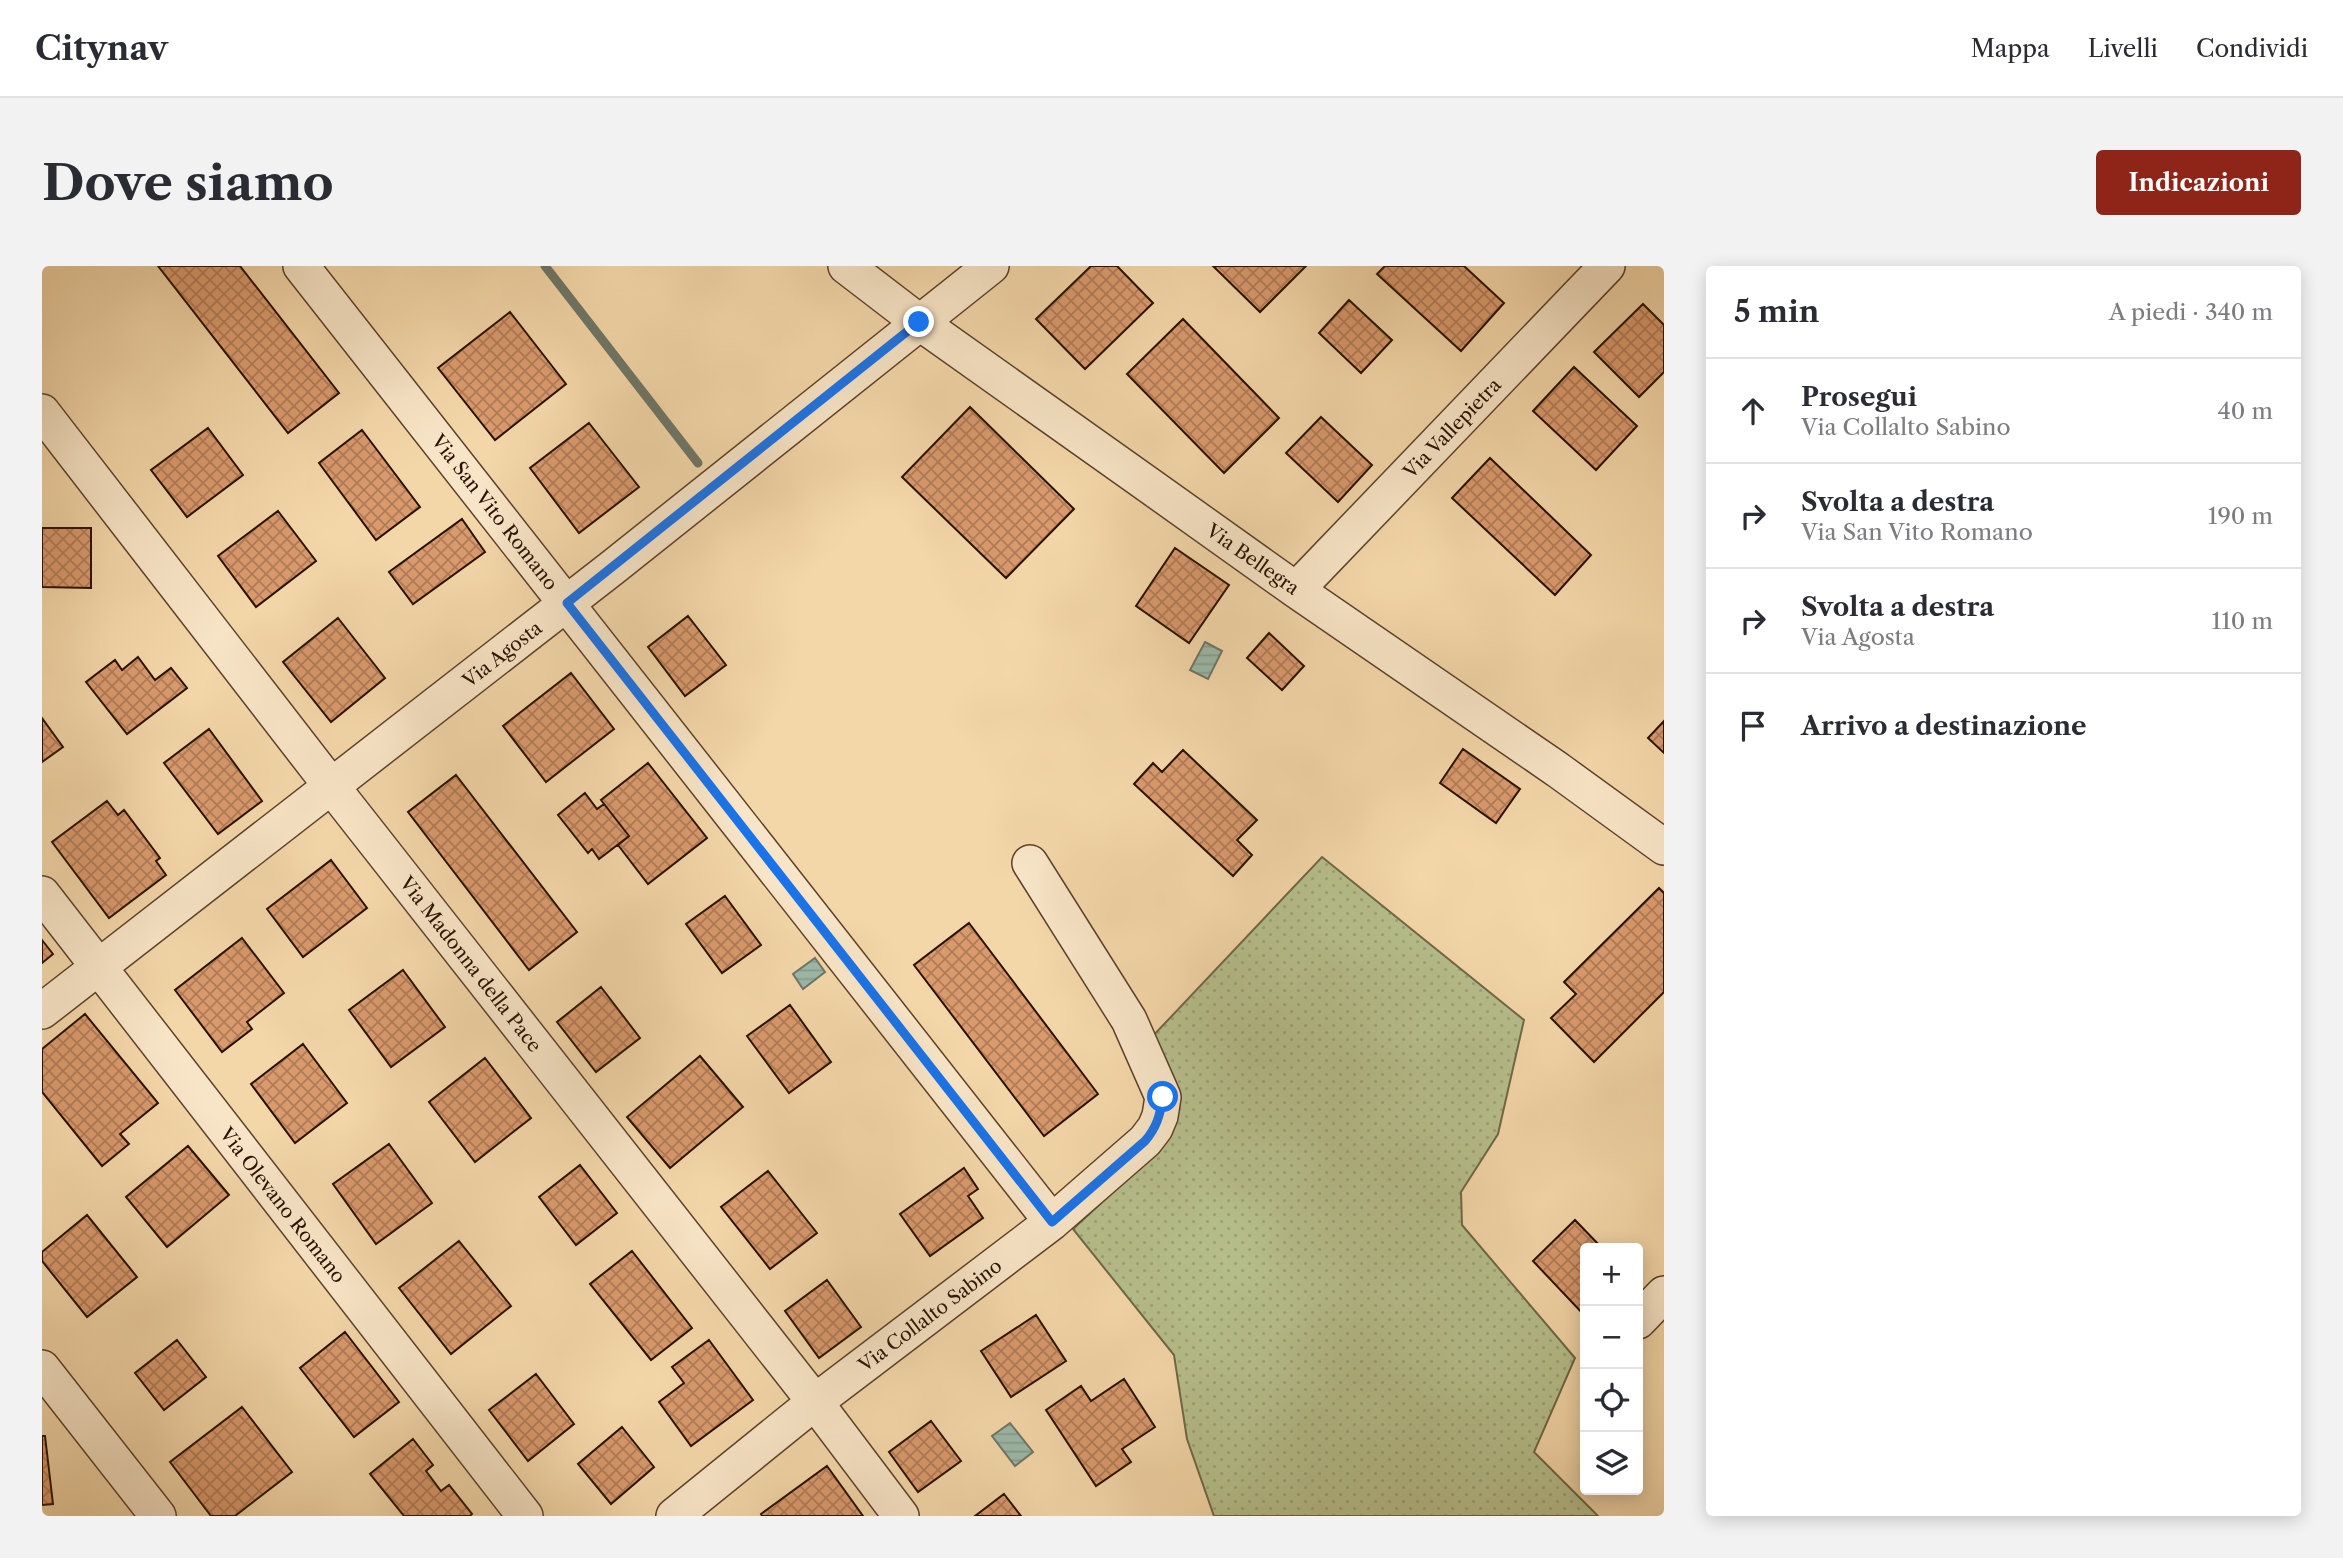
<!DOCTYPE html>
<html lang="it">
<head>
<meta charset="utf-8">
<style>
	:root { --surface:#fff; --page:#f2f2f3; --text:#2b2b33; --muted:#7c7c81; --line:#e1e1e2; --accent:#8f2418 }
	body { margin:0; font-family:"Libre Caslon Text",serif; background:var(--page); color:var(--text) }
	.controls { position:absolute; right:21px; bottom:21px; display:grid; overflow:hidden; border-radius:7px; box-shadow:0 4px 18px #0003 }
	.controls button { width:63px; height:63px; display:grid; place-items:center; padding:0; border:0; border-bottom:2px solid var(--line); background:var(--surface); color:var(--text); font:35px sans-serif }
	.stop { position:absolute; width:21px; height:21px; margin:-16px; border:5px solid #1a73e8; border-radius:50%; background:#fff }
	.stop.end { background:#1a73e8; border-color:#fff; box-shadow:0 2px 7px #0008 }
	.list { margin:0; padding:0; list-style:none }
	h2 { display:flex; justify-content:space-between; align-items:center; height:91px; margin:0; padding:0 28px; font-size:30px }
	h2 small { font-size:23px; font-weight:400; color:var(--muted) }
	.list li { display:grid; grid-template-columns:46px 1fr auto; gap:21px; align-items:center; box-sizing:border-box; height:105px; padding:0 28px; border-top:2px solid var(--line) }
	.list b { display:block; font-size:26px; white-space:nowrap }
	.list p { margin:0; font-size:23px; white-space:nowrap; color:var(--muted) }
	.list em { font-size:23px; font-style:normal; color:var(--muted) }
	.icon { flex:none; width:38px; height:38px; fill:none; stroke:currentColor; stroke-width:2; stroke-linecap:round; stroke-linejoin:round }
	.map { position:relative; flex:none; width:1622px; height:1250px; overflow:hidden; border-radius:7px }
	header { display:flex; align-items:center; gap:42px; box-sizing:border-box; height:98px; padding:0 35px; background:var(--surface); border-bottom:2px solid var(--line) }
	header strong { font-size:33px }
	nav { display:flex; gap:38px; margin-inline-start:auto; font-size:24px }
	.intro { display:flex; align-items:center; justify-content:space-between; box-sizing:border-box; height:168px; padding:0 42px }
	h1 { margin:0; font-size:49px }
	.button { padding:18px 32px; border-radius:7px; background:var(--accent); color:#fff; font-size:24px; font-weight:700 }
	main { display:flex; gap:42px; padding:0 42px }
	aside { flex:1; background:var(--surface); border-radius:7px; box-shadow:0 4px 18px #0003 }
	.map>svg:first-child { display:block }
</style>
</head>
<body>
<header>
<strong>Citynav</strong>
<nav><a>Mappa</a><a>Livelli</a><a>Condividi</a></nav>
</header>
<div class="intro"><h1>Dove siamo</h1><a class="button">Indicazioni</a></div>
<main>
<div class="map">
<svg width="1622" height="1250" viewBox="0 0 1622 1250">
	<defs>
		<pattern id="grass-dots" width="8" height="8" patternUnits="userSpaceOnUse" patternTransform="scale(1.75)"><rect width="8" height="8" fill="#b6bf8c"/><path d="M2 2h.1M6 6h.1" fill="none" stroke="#9ca377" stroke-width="1.8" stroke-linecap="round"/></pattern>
		<pattern id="water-rules" width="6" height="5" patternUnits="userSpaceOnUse" patternTransform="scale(1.75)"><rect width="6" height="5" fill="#9cb9aa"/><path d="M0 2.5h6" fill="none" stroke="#869e90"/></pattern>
		<pattern id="building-cross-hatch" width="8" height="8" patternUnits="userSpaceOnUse" patternTransform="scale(1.75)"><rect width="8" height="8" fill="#d99a6d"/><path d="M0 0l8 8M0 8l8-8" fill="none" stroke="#b07c57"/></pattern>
	</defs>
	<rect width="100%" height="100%" fill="#f4d7a9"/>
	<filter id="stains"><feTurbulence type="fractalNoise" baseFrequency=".00286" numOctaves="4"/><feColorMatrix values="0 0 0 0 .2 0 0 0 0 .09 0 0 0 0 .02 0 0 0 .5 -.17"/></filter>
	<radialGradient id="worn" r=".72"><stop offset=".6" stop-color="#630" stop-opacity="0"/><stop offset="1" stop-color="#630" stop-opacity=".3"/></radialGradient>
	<path fill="url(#grass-dots)" stroke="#706846" stroke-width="2" d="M1280 591 1482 754 1456 868 1419 926 1420 959 1533 1092 1492 1186 1556 1250H1172L1145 1173 1132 1089 1031 963 1114 886 1109 772Z"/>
	<path fill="url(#water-rules)" stroke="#6e7666" stroke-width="2" d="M1163 376 1180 385 1166 413 1148 404Z
		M773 692 783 706 761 723 751 708Z
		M968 1157 991 1186 973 1200 950 1170Z"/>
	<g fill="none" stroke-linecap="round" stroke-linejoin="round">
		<path stroke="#6e7666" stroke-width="9" d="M503 0 656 197"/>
	</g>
	<path fill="url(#building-cross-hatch)" stroke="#291101" stroke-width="2" d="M116 0H198L297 127 246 167Z
		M1049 0H1075L1111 37 1043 103 994 53Z
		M1171 0H1264L1218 46Z
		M1343 0H1422L1462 37 1419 85 1335 8Z
		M1307 34 1350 74 1319 107 1277 67Z
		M1601 38 1622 59V106L1597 131 1552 86Z
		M468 46 524 118 453 174 396 102Z
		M1141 53 1237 152 1182 207 1085 108Z
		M1532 101 1595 160 1554 204 1491 145Z
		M928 141 1032 243 964 312 860 211Z
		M1279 151 1330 199 1296 236 1244 187Z
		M547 157 597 221 537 267 488 202Z
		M166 162 201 209 145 251 109 204Z
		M320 164 378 241 334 274 277 197Z
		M1448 192 1549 289 1513 329 1410 232Z
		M236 245 274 295 214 341 176 290Z
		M420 253 443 286 371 338 347 306Z
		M0 262H49V322L0 321Z
		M1133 282 1187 319 1147 377 1094 340Z
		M646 350 684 399 643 430 606 381Z
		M296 352 343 412 289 456 241 396Z
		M1227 367 1262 400 1240 424 1205 392Z
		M96 391 113 414 129 402 145 422 85 468 44 416 73 394 80 404Z
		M529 407 572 463 504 516 461 460Z
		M0 452 21 481 0 496Z
		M1622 455V487L1606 472Z
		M167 463 220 535 176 568 122 497Z
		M1421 483 1478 523 1454 557 1398 517Z
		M1141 484 1215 554 1195 574 1210 589 1191 610 1092 518 1111 497 1120 506Z
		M606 497 665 572 606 618 576 579 587 570 559 534Z
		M414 509 535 666 487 704 366 546Z
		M543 527 555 543 562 538 587 570 557 593 550 583 546 587 516 549Z
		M65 535 76 549 82 544 118 592 114 595 124 609 67 652 10 576Z
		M289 594 325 642 261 691 225 643Z
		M1617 622 1622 627V726L1552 796 1509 752 1534 728 1522 716Z
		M683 630 719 679 680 707 644 658Z
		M927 657 1056 828 1002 870 872 699Z
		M200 672 242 727 205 756 210 763 180 786 133 724Z
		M0 674 11 688 0 697Z
		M361 704 403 761 349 801 307 744Z
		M559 721 598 772 554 806 515 756Z
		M748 739 789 796 747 827 705 770Z
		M43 748 116 837 78 868 87 878 60 900 0 826V783Z
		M261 778 305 837 253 877 209 818Z
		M658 790 701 841 628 902 585 851Z
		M443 792 489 852 433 896 387 836Z
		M347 878 390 937 334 978 291 918Z
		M146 880 187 929 125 981 84 931Z
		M538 899 575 947 534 979 497 931Z
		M922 902 936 923 926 930 941 952 888 990 858 948Z
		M726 905 775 967 728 1003 679 941Z
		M45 949 95 1011 45 1051 0 995V986Z
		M1533 954 1560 982H1543V1050L1491 995Z
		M417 975 469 1040 409 1088 357 1022Z
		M590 985 650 1062 609 1094 548 1018Z
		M785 1014 819 1061 777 1092 743 1045Z
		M994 1049 1024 1095 969 1131 939 1085Z
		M303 1066 357 1136 312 1171 258 1102Z
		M135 1074 164 1111 122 1144 93 1107Z
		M667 1074 711 1134 649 1180 617 1136 642 1117 630 1101Z
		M494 1108 532 1158 486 1195 447 1144Z
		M1082 1113 1113 1161 1080 1183 1089 1196 1054 1220 1004 1144 1039 1120 1049 1135Z
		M200 1141 250 1206 193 1250H169L128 1196Z
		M889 1155 919 1195 876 1226 847 1186Z
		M580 1161 612 1201 569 1238 536 1198Z
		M0 1170H3L11 1238 0 1239Z
		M371 1173 391 1199 384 1205 399 1225 407 1219 430 1248 428 1250H362L328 1208Z
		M785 1200 821 1250H720L719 1248Z
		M962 1228 979 1250H933Z"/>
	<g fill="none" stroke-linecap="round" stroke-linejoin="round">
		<g stroke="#5c422b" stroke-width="38">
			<path id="minor" d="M259 0 1010 956
				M804 0 877 56 1101 215 1254 324 1516 504 1622 581
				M0 146 290 521 773 1136 859 1250
				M1254 324 1565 0
				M0 628 483 1250
				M0 745 570 302 949 0
				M1596 1055 1622 1028
				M0 1102 116 1250
				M632 1250 773 1136 1010 956 1103 875 1113 862 1118 850 1121 831 1087 754 988 597"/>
		</g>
		<use href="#minor" stroke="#f8e5c7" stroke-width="35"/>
	</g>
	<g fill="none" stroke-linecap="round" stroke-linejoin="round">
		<path stroke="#1a73e8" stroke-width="9" d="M877 56 525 337 1010 956 1103 875C1115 861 1118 849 1121 831"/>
	</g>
	<g text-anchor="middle" stroke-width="5" stroke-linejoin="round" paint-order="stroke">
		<g font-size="19" fill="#291101" stroke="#f8e5c7">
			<text transform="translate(1410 162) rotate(-46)" y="7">Via Vallepietra</text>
			<text transform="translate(453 246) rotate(52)" y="7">Via San Vito Romano</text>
			<text transform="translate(1211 293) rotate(35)" y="7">Via Bellegra</text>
			<text transform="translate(460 388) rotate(-38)" y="7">Via Agosta</text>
			<text transform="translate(429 698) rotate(52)" y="7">Via Madonna della Pace</text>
			<text transform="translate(241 939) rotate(52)" y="7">Via Olevano Romano</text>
			<text transform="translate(888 1049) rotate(-37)" y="7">Via Collalto Sabino</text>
		</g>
	</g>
	<rect width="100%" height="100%" filter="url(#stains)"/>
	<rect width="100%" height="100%" fill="url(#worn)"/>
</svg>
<div class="controls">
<button>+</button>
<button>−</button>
<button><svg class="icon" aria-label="locate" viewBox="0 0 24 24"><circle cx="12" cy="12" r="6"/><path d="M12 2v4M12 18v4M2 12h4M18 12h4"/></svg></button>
<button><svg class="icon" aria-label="layers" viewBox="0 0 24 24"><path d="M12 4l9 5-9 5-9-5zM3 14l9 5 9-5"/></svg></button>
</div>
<div class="stop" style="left:1121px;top:831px"></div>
<div class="stop end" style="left:877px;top:56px"></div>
</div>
<aside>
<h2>5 min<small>A piedi · 340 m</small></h2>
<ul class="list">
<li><svg class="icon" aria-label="ahead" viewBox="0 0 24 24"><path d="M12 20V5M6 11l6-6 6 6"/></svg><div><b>Prosegui</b><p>Via Collalto Sabino</p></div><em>40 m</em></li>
<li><svg class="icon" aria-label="right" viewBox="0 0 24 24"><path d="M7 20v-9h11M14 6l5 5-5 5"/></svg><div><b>Svolta a destra</b><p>Via San Vito Romano</p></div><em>190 m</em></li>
<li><svg class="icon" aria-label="right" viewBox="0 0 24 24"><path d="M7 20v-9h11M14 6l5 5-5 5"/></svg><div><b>Svolta a destra</b><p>Via Agosta</p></div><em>110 m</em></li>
<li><svg class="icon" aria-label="arrive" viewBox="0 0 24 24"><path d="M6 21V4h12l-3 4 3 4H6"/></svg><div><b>Arrivo a destinazione</b></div></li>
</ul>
</aside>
</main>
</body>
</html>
